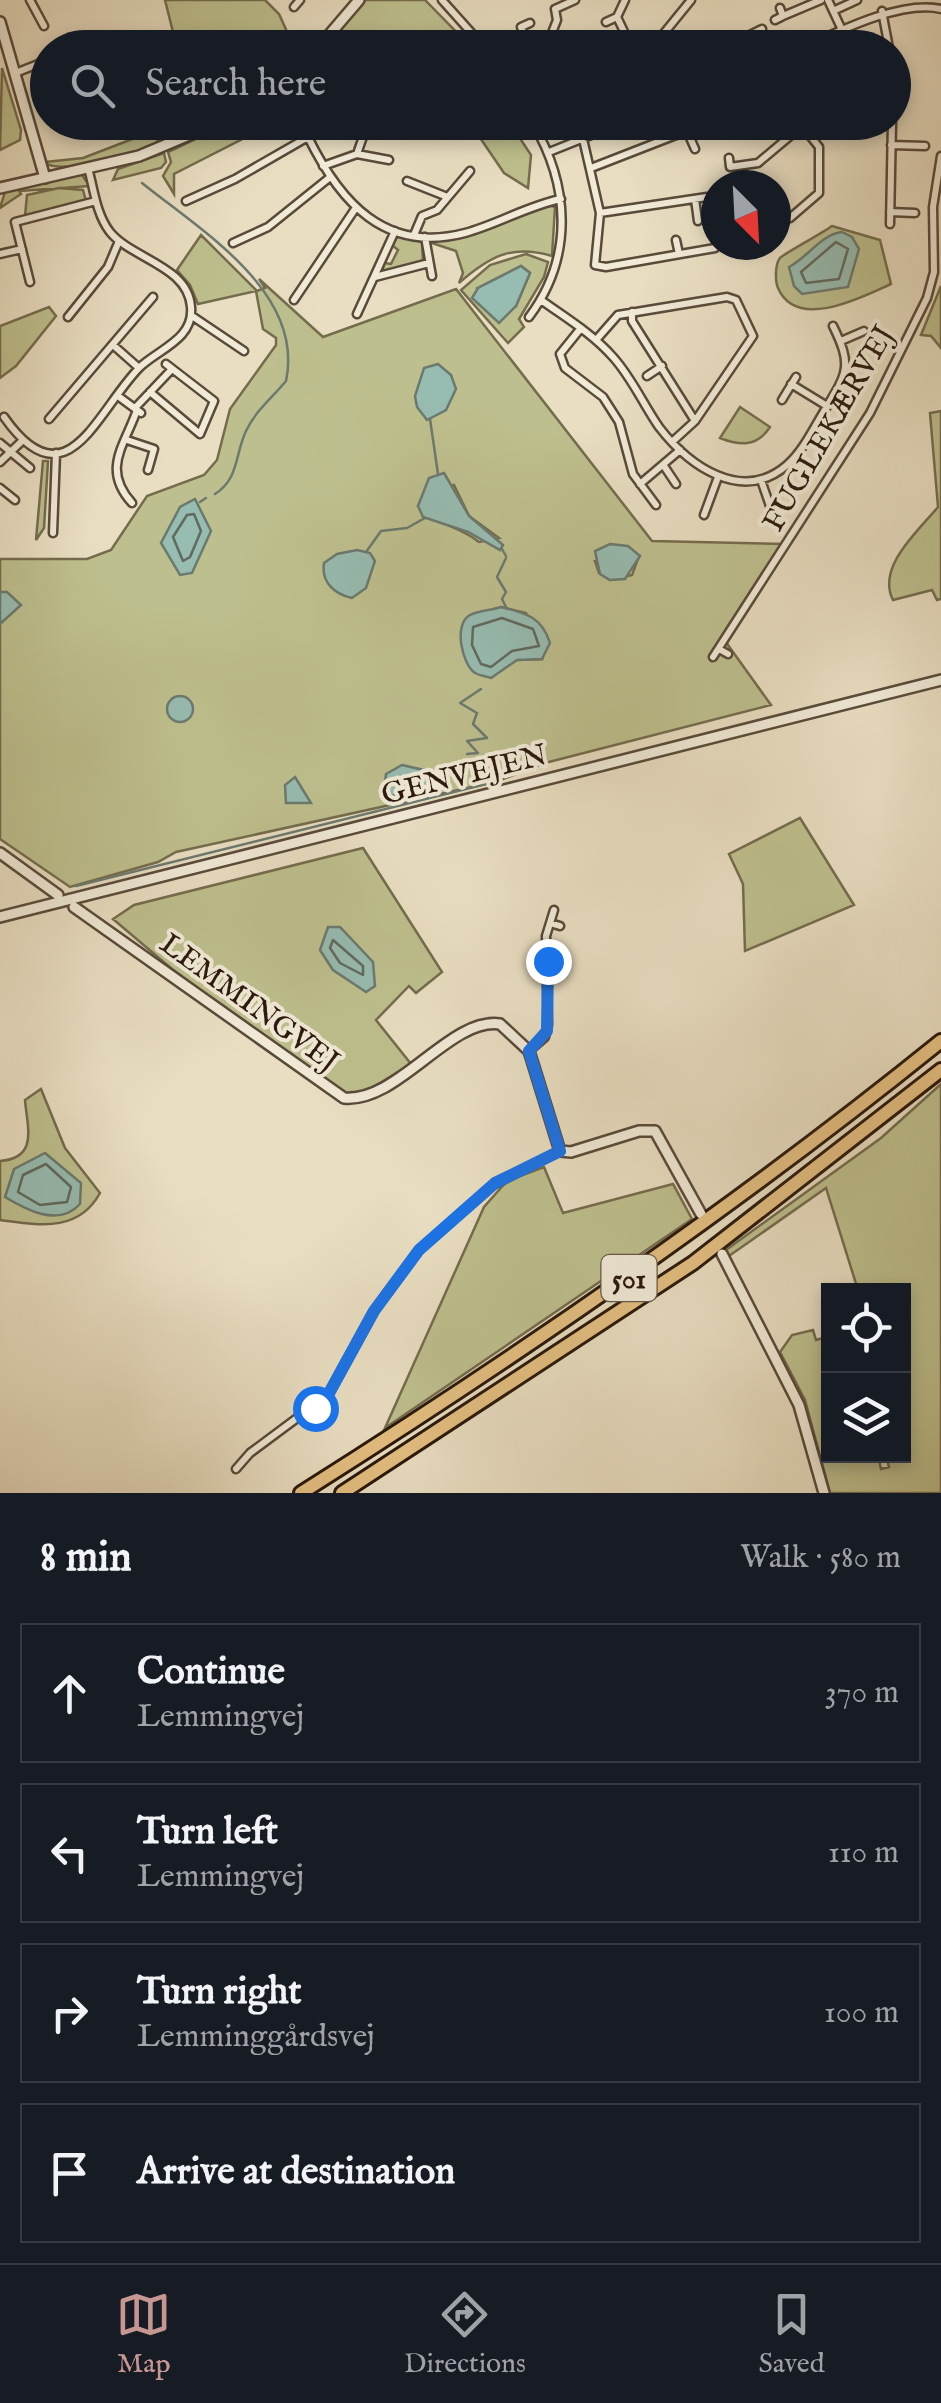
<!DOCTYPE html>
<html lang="en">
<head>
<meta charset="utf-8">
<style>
	:root { --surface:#171b24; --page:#242831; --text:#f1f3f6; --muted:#9ea1a6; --line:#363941; --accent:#c59692 }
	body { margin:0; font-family:"IM FELL English",serif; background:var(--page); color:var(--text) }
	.controls { position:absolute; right:30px; bottom:30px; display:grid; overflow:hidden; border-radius:0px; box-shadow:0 5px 15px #0003 }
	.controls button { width:90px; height:90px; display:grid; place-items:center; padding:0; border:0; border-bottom:2px solid var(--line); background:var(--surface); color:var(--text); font:50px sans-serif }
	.compass { position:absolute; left:701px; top:170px; width:90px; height:90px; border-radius:50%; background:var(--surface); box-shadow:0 5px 15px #0003; rotate:156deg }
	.stop { position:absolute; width:30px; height:30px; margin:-22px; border:8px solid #1a73e8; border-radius:50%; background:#fff }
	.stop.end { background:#1a73e8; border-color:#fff; box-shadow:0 2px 10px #0008 }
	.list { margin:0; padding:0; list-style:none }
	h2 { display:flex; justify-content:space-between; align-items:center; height:130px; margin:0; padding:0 40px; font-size:42px }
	h2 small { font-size:32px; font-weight:400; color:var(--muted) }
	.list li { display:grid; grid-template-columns:65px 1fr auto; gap:30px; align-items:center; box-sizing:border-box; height:140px; margin:0 20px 20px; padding:0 20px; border:2px solid var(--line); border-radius:0px }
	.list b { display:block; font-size:38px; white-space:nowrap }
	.list p { margin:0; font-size:32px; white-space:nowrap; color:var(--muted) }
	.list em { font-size:32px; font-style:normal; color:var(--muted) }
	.icon { flex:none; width:55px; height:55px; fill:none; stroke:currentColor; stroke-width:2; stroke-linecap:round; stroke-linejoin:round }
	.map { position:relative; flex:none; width:941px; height:1493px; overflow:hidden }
	.search { position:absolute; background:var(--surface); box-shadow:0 5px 15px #0003; left:30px; right:30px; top:30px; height:110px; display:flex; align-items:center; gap:25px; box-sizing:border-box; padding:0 35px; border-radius:55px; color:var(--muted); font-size:38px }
	.sheet { height:770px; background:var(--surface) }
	nav { display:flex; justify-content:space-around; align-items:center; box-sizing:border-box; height:140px; border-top:2px solid var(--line); background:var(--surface); font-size:28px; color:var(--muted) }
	nav a { display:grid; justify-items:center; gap:5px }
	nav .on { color:var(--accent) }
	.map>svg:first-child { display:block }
</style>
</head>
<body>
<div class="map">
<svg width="941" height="1493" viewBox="0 0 941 1493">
	<rect width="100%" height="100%" fill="#e9dec2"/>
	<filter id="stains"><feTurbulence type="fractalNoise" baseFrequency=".002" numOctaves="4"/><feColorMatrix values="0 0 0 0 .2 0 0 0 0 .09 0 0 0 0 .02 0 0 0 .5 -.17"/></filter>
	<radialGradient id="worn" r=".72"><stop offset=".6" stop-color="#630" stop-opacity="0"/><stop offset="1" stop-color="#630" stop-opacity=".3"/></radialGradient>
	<path fill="#bebf8e" stroke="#746c4d" stroke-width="2.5" fill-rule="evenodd" d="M165 0H265L279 14 294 47H164L176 44Z
		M365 0H425L471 47 324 48Z
		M2 68 21 130 20 140 0 150Z
		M229 123H274L174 174V194L163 176 171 162 168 152Z
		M470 123H510L531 155 528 188 504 173Z
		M153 131 160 145C139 152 57 177 45 162L83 158Z
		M164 153 166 162 161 168 113 180 118 169Z
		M81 174 90 186 19 191 21 194 0 208 5 192Z
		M59 188 83 190 86 201 25 216 27 195Z
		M548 205 555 207 552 256C512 244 490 256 459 283L463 273 456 251 429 242 468 236 519 212Z
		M832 226 880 240 891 284C864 296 797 332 778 288 775 281 775 264 780 258 785 253 821 234 832 226Z
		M201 235 257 291 265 288 259 279 323 337 456 289 652 541 784 544 723 638 771 705 545 763 495 782 176 852 158 862 70 887 0 839V559H87L111 550 147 496 204 475 217 460 230 409 276 345V338L263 329 256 291 198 304 190 285 177 270ZM454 485 469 516 499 538 479 542C459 525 436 526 418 506L424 494ZM639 556 632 575 610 580 599 573 595 561ZM501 607 526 613 542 659 517 660 506 666 488 612Z
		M397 236 422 242 423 261 382 273 384 263 391 264 398 250 392 245Z
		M526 254 548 262 544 277 519 319 524 327 508 343 461 290 490 265ZM521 266 530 273 516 306 478 288Z
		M941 286V348L931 336 921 335Z
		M49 307 56 316 16 366 0 378V326Z
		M740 407 770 427C757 447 740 446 720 438Z
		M941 411V599L937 600 932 590 893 600C876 567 919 530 938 507L930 413Z
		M43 461H48L44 528 36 540Z
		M800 818 854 905 745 951 743 884 729 854Z
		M363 848 442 972 416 993 409 986 376 1020 411 1064 362 1094 337 1092 172 969 113 919 134 905Z
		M941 1084V1493H830L805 1400 780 1352 792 1335 813 1330 816 1340 827 1337 828 1325V1456H878L881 1469 889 1467 886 1456H904V1290H858L826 1188 729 1256 726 1250 881 1138Z
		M41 1089 65 1148 100 1193C78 1233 39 1225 0 1220V1161C39 1158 27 1127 25 1100Z
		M544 1167 563 1213 673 1184 692 1219 385 1428 484 1207 507 1181Z"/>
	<path fill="#97bcb1" stroke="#6b7a6f" stroke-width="2.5" d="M842 232 852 237 859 249 848 287 802 294 794 286 789 267C808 257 822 234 842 232Z
		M521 266 530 273 516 306 499 323 472 298 478 288Z
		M438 364 451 375 456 389 446 410 427 420 417 407 415 396 424 368Z
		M444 473 469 516 503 545 500 550 468 532 423 517 418 506 429 478Z
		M195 499 211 531 192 573 180 575 161 543 180 507Z
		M610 544 628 546 640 556 625 579 610 580 600 574 595 551Z
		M357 550 370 553 375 561 366 588 352 598C334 594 321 582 324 563L337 554Z
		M0 592H7L21 605 0 624Z
		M501 607C526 613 542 617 550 643L542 659 517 660 491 678C485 676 480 676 475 673 462 664 453 624 470 615 478 611 492 610 501 607Z
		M167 709a13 13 0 1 1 26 0a13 13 0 1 1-26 0Z
		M402 765 437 773 445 782 437 789 390 796 384 788 386 774Z
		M295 777 311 803H286L285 785Z
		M328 927H340L373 962 375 986 366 992 333 970 320 950Z
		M45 1153 81 1183 80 1204C58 1228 25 1209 5 1197L14 1169Z"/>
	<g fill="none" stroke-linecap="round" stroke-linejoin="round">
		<path stroke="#606a5e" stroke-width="2.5" d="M836 242 848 249 839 279 806 283 801 272Z
			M194 514 201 531 190 557 183 561 173 537 187 515Z
			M502 618 533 629 539 646 512 651 491 667 481 664 472 645 473 627Z
			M333 940 363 966V975L340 963 330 948Z
			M46 1164 71 1187 67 1202 40 1205 18 1192 23 1175Z"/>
		<path stroke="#6b7a6f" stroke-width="2.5" d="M142 183C200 230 305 292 286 381 272 398 256 410 246 431 235 454 239 479 215 494
			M430 419 438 474
			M200 502 206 498
			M502 549 506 556
			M366 552 381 531 407 528 425 518
			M506 558 497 577 506 592 502 599 507 609
			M467 754 478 753 467 741 487 738 473 724 477 713 460 703 481 689
			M76 886 486 784"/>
		<g stroke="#594a3a" stroke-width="11">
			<path id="minor" d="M30 0 44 26
				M442 0 485 48
				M625 0 617 17 628 40 651 48
				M828 0 842 30
				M294 7 300 0
				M833 11 857 0
				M882 11 889 48
				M783 16 821 0
				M775 20 783 16 780 8
				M606 22 617 17
				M67 48 80 39 85 48
				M530 48 521 27 530 23
				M546 48 557 20 555 9 575 0
				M652 48 691 0
				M724 48 762 29
				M802 48C841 30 902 0 941 9
				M18 72 48 60
				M687 131 695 149
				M811 137 828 122
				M583 139 600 213 595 265 606 267 715 248
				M891 145 925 146
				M549 152 624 122
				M357 154 368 122
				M729 158 730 167 758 163 802 126
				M323 166 357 154 389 160
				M591 168 699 126
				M407 181 445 196
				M695 199 698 221
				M186 201 235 179 308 137C340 202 385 254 465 233 498 224 527 206 561 199
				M890 212 915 213
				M600 213 707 197
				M776 222 790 218 819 193V147L799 122
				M890 224 892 122
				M414 235 422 216 437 210 470 171
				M425 237 432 276
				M676 240 679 254
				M233 243 268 227 329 178
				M0 254 22 249
				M375 277 429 263
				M30 282 15 222 96 201
				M294 300 355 209
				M541 300C566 318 593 334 613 357 632 378 643 404 659 427 689 466 742 504 787 465 804 450 814 427 826 408 848 372 852 365 833 326
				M632 312V321L695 421
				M357 314 395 231
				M192 316 244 351
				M68 317 108 267 119 241
				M529 317C574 257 570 185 532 122
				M581 328 560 354 565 368 603 397 619 422 633 474 656 505
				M596 340 618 315 727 297 736 300 753 336 695 421 672 442
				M841 341 864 331
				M113 345 139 368
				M647 376 662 366
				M791 384 827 406
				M150 392 200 434 214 401 166 364
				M118 396 141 413
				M782 400 796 377
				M135 408 172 369
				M4 417C67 507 97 410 140 367 159 349 194 339 191 307 188 266 132 259 110 232 96 214 94 189 88 168
				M49 419 153 297
				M127 440 154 449 148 470
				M0 443 30 468
				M0 462 22 441
				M664 466 676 484
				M761 480 770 506
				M640 484 680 450
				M0 488 15 500
				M132 503C101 469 125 445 137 410
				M704 515 718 477
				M53 533 56 453
				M719 649 728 654
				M713 657 870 413 927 298 934 272 933 207 941 156
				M550 923 560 926
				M529 1051 545 1037 548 1025 546 936 554 910
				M236 1469 250 1453 328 1395 374 1311 419 1250 493 1185 560 1151"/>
		</g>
		<g stroke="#594a3a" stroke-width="14">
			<path id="tertiary" d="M0 22 45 178
				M318 48 359 0
				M0 188 139 156 220 122
				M0 853 58 895
				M74 907 344 1098C398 1103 450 1017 500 1024L529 1051 560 1151 571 1152 639 1131H655L701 1214
				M0 917 941 680
				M722 1254 799 1405 824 1493"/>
		</g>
		<g stroke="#29180c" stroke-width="18">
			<path id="motorway" d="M301 1493C523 1353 737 1206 941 1041
				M342 1493 693 1263 941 1070"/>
		</g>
		<use href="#minor" stroke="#f1ead7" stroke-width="6"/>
		<use href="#tertiary" stroke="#f1ead7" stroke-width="9"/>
		<use href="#motorway" stroke="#e4bf81" stroke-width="12"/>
	</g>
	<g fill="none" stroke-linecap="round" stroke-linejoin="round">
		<path stroke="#1a73e8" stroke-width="12" d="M315 1408 328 1395 374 1311 419 1250 495 1183 560 1151 529 1051 547 1031 548 961"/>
	</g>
	<g text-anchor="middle" stroke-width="8" stroke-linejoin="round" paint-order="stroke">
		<rect fill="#f1ead7" stroke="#655749" stroke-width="2.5" x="601.5" y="1255" width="55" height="46" rx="8"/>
		<g font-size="28" font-weight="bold" fill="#29180c">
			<text x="629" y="1288">501</text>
		</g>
		<g font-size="30" fill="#29180c" stroke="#f1ead7">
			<text transform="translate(828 428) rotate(-60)" y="10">FUGLEKÆRVEJ</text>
			<text transform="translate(464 774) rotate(-14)" y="10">GENVEJEN</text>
			<text transform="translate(250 1002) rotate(36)" y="10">LEMMINGVEJ</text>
		</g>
	</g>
	<rect width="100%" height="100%" filter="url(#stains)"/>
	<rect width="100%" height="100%" fill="url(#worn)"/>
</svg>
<div class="controls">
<button><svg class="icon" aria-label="locate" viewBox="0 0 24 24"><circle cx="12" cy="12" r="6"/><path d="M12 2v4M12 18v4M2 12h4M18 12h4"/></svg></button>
<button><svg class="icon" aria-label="layers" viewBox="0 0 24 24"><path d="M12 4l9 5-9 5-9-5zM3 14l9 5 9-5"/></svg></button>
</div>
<svg class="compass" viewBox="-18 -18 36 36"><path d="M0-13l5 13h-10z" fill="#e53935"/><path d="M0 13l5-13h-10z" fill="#9ea1a6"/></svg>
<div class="stop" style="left:315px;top:1408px"></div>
<div class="stop end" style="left:548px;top:961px"></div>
<div class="search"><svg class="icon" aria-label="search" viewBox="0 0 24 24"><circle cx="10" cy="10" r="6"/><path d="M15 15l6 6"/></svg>Search here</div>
</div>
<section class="sheet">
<h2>8 min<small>Walk · 580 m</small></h2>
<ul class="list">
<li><svg class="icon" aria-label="ahead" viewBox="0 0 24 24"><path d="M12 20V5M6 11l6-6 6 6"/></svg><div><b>Continue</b><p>Lemmingvej</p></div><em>370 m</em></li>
<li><svg class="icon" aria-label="left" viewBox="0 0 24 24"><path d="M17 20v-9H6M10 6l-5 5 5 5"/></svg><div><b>Turn left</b><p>Lemmingvej</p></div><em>110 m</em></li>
<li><svg class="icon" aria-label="right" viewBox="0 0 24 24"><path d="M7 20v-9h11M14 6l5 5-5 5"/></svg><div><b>Turn right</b><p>Lemminggårdsvej</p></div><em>100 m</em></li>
<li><svg class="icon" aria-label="arrive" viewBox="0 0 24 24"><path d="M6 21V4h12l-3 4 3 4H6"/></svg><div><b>Arrive at destination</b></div></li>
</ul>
</section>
<nav>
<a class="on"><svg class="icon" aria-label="map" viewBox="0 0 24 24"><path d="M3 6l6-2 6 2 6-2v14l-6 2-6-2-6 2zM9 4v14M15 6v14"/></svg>Map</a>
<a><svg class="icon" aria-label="directions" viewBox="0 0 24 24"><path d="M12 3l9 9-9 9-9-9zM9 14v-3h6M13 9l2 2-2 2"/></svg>Directions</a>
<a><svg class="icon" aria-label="saved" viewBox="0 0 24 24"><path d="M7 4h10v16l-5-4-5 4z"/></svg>Saved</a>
</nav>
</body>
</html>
